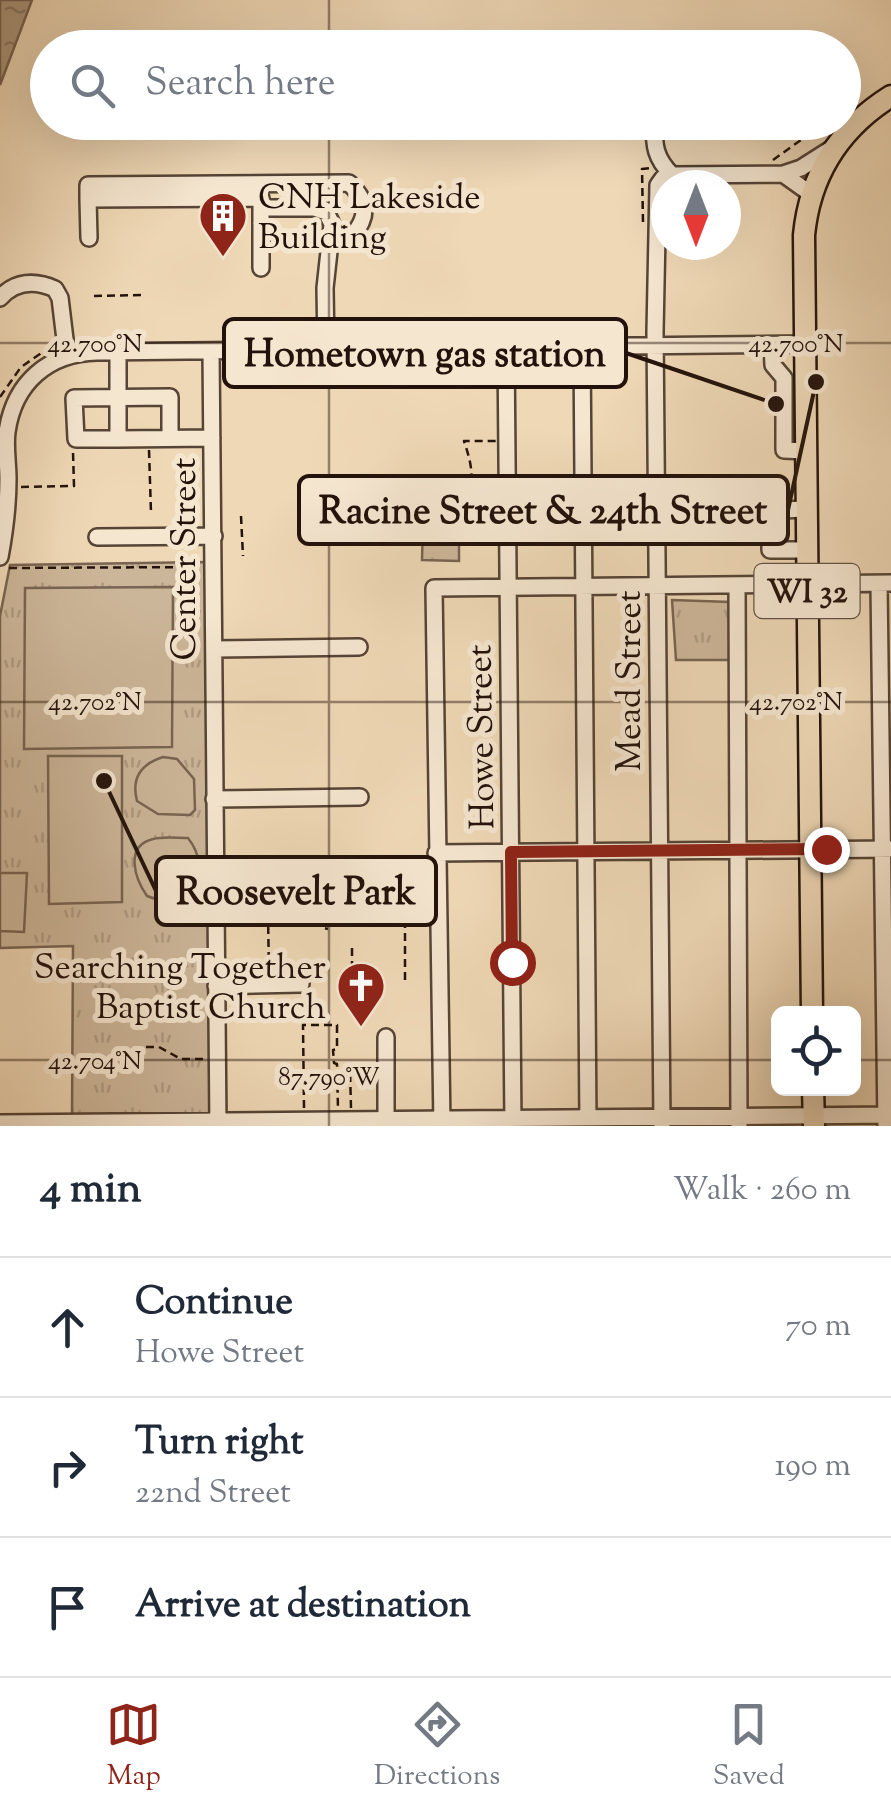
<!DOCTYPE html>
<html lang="en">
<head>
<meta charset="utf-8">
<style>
	:root { --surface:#fff; --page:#f2f2f3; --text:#1f2937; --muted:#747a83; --line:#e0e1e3; --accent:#8f2418 }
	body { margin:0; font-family:"Sorts Mill Goudy",serif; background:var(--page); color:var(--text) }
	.controls { position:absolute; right:30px; bottom:30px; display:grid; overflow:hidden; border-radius:15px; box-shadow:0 10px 40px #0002 }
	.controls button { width:90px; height:90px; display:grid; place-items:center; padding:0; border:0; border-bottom:2px solid var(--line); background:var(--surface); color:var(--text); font:50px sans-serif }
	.compass { position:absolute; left:651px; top:170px; width:90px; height:90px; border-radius:50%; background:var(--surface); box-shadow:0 10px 40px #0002; rotate:180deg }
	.stop { position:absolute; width:30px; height:30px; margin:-22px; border:8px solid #8f2418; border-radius:50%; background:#fff }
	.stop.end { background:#8f2418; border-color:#fff; box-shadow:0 2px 10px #0008 }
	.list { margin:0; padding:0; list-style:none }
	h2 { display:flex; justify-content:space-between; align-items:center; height:130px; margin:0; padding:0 40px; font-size:42px }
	h2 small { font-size:32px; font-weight:400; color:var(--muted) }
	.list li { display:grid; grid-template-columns:65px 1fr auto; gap:30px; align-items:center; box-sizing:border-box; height:140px; padding:0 40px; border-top:2px solid var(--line) }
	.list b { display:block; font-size:38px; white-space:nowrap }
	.list p { margin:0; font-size:32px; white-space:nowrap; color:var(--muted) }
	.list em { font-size:32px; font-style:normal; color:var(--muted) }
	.icon { flex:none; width:55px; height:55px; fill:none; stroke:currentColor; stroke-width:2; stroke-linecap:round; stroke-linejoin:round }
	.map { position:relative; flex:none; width:891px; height:1126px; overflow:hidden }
	.search { position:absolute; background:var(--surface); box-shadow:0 10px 40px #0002; left:30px; right:30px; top:30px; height:110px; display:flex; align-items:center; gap:25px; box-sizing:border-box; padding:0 35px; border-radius:55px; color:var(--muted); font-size:38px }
	.sheet { height:550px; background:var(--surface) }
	nav { display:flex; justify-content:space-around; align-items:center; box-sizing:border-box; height:140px; border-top:2px solid var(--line); background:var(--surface); font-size:28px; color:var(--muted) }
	nav a { display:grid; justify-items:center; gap:5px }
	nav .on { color:var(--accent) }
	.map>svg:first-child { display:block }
</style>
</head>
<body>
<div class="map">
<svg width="891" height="1126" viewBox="0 0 891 1126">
	<defs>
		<pattern id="park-tufts" width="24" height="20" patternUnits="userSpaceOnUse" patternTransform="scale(2.5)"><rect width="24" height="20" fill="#ccb699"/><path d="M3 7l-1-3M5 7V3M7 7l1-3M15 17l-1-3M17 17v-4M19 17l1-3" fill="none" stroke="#af9b82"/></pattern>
		<pattern id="water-ripples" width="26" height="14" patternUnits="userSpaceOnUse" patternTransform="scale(2.5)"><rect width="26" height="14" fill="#aa957c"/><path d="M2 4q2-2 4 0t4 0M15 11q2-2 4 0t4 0" fill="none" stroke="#8a7864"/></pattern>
	</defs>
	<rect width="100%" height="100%" fill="#efd8b6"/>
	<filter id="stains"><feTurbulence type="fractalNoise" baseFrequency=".002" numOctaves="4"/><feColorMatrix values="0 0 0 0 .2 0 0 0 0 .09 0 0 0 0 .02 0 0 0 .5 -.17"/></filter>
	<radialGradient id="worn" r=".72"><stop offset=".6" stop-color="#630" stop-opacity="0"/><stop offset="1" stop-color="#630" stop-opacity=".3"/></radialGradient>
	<path fill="url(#park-tufts)" stroke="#786452" stroke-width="2.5" d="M459 520V561L422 560 423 521Z
		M206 562 212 1114 72 1115 73 946 0 948V616L10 565Z
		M672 600 730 602 729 660H676Z"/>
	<path fill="#ccb699" stroke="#786452" stroke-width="2.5" d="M173 587 172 747 24 749 25 588Z
		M48 756H122V902L49 904Z
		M163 757 177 759 194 779 195 810 190 815 158 814 137 801C131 778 141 764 163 757Z
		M188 838C214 871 192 914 147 896 135 879 124 846 153 839 164 836 177 838 188 838Z
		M0 873H27L24 932 0 931Z"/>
	<path fill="url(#water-ripples)" stroke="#74614f" stroke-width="2.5" d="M0 0H32L0 85Z"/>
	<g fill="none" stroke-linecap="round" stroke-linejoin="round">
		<g stroke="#564436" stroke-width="20">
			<path id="minor" d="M654 122C654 146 655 158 672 175
				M783 174 801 168 834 147
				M88 199V185L349 183C367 200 370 216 352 236H332
				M261 208H314L326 212 332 224 325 288 326 350
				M89 238 88 199 261 198V268
				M0 298C15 281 35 280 55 289L60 298 67 356
				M772 345 773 365 784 378V450L805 451
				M582 347 588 1126
				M506 348 513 1126
				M211 351 218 1126
				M118 352V439L212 438
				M118 439H76L74 398 170 397V438
				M806 509 781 510 770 516V550H806
				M97 537 214 536
				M0 557C5 530 8 505 8 479 8 463 5 447 7 432 14 383 48 353 97 352L804 344
				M879 584 886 1126
				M737 585 739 1126
				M214 649 359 647
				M214 799 360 797
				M436 853 891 849
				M216 986 301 984
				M386 1120V1037
				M0 1123 891 1115
				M442 1126 434 588 891 583
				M662 1126 655 332 658 185 663 178 672 175 783 174 811 194"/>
		</g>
		<g stroke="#23120b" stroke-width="25">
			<path id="major" d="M812 1014 804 235C810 174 840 128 891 96
				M813 1088 814 1126"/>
		</g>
		<path stroke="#23120b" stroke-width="2.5" stroke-dasharray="8 5" stroke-linecap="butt" d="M844 110 855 102
			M773 160 826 122
			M643 222 642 169 651 168
			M94 296 142 295
			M0 397 21 367 43 352
			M149 450 151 513
			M21 487 74 486 73 452
			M468 494C475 476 470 459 464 441H496
			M241 516 243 556
			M9 568 202 567
			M288 888 289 906
			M350 888 351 919
			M278 906 277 887H301L324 928 328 929
			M233 917 268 916V907
			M269 973 268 916 300 915 326 900 424 899
			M405 980V887
			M352 982V946
			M146 1047H159L181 1059H205
			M304 1108 303 1025H337V1049L333 1050 334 1063 337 1064 338 1109
			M351 1108 350 1070H374"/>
		<use href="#minor" stroke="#f5e6d0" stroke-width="15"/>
		<use href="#major" stroke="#efd8b6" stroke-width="20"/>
	</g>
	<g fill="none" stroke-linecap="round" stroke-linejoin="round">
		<path stroke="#8f2418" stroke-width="12" d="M512 962 511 852 826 849"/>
	</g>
	<path fill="none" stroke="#23120b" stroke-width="2.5" stroke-opacity="0.45" d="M329 0V48M329 122V1126M0 343H891M0 702H891M0 1060H778M854 1060H891"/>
	<defs>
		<g id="building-pin" transform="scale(2.5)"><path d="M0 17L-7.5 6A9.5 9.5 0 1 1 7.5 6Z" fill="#8f2418" stroke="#f5e6d0"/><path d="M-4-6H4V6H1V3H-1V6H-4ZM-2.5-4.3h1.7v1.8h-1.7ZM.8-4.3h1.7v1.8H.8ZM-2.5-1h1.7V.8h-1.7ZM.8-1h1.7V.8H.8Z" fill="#fff"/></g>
		<g id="church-pin" transform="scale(2.5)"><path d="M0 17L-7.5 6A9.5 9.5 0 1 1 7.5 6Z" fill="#8f2418" stroke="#f5e6d0"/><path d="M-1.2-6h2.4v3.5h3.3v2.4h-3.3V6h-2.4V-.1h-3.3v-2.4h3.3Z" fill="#fff"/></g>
	</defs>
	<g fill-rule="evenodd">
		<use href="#building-pin" x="223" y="216"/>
		<use href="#church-pin" x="361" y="986"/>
	</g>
	<g text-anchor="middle" stroke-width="10" stroke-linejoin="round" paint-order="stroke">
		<rect fill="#f5e6d0" stroke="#625246" stroke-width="2.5" x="754.5" y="564" width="105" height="54" rx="8"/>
		<g font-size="32" font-weight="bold" fill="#23120b">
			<text x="807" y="602">WI 32</text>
		</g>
		<g font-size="35" fill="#23120b" stroke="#f5e6d0" text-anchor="start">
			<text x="258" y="208">CNH Lakeside<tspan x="258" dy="40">Building</tspan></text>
			<text x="326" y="978" text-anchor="end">Searching Together<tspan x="326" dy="40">Baptist Church</tspan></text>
		</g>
		<g font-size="35" fill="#23120b" stroke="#f5e6d0">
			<text transform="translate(183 559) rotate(-90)" y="12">Center Street</text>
			<text transform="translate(628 681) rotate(-90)" y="12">Mead Street</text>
			<text transform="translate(480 737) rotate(-91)" y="12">Howe Street</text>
		</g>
	</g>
	<g font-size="25" text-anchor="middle" fill="#23120b" stroke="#f5e6d0" stroke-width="10" stroke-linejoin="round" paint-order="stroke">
		<text x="796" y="352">42.700°N</text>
		<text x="95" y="352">42.700°N</text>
		<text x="796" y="710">42.702°N</text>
		<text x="95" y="710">42.702°N</text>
		<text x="95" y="1069">42.704°N</text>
		<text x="329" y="1085">87.790°W</text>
	</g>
	<path fill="none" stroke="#23120b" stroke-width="4" d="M776 404L626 353M816 382L788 510M104 781L156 891"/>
	<g fill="#23120b" stroke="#f5e6d0" stroke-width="4">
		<circle cx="776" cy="404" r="10"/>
		<circle cx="816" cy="382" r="10"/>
		<circle cx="104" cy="781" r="10"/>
	</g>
	<g fill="#f5e6d0" stroke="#23120b" stroke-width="4">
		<rect x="224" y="319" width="402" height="68" rx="10"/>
		<rect x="299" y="476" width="489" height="68" rx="10"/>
		<rect x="156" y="857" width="280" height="68" rx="10"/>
	</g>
	<g font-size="38" text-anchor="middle" font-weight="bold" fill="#23120b">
		<text x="425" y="366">Hometown gas station</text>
		<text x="543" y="523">Racine Street &amp; 24th Street</text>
		<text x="296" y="904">Roosevelt Park</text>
	</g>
	<rect width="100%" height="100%" filter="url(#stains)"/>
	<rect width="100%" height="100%" fill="url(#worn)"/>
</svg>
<div class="controls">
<button><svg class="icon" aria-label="locate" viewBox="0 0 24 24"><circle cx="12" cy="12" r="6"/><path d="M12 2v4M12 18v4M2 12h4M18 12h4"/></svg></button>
</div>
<svg class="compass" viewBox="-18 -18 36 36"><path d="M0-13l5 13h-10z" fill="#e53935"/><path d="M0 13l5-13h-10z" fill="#747a83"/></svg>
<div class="stop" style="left:512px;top:962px"></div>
<div class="stop end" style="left:826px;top:849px"></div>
<div class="search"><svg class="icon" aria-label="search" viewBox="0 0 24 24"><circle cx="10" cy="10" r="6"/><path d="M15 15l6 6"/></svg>Search here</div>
</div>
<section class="sheet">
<h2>4 min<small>Walk · 260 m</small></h2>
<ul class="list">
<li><svg class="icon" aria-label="ahead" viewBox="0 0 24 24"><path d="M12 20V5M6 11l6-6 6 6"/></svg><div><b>Continue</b><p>Howe Street</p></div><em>70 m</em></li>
<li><svg class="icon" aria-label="right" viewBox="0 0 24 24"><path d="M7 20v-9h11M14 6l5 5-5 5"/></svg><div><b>Turn right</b><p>22nd Street</p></div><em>190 m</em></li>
<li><svg class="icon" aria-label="arrive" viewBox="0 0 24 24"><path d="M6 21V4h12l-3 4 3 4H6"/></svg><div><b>Arrive at destination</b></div></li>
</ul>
</section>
<nav>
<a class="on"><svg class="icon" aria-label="map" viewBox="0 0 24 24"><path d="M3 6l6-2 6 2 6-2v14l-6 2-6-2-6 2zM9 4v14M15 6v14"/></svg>Map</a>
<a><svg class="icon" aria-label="directions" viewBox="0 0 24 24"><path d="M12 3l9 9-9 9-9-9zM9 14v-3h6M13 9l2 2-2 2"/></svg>Directions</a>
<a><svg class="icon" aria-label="saved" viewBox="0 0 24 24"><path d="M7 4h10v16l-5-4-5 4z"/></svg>Saved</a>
</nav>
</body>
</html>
